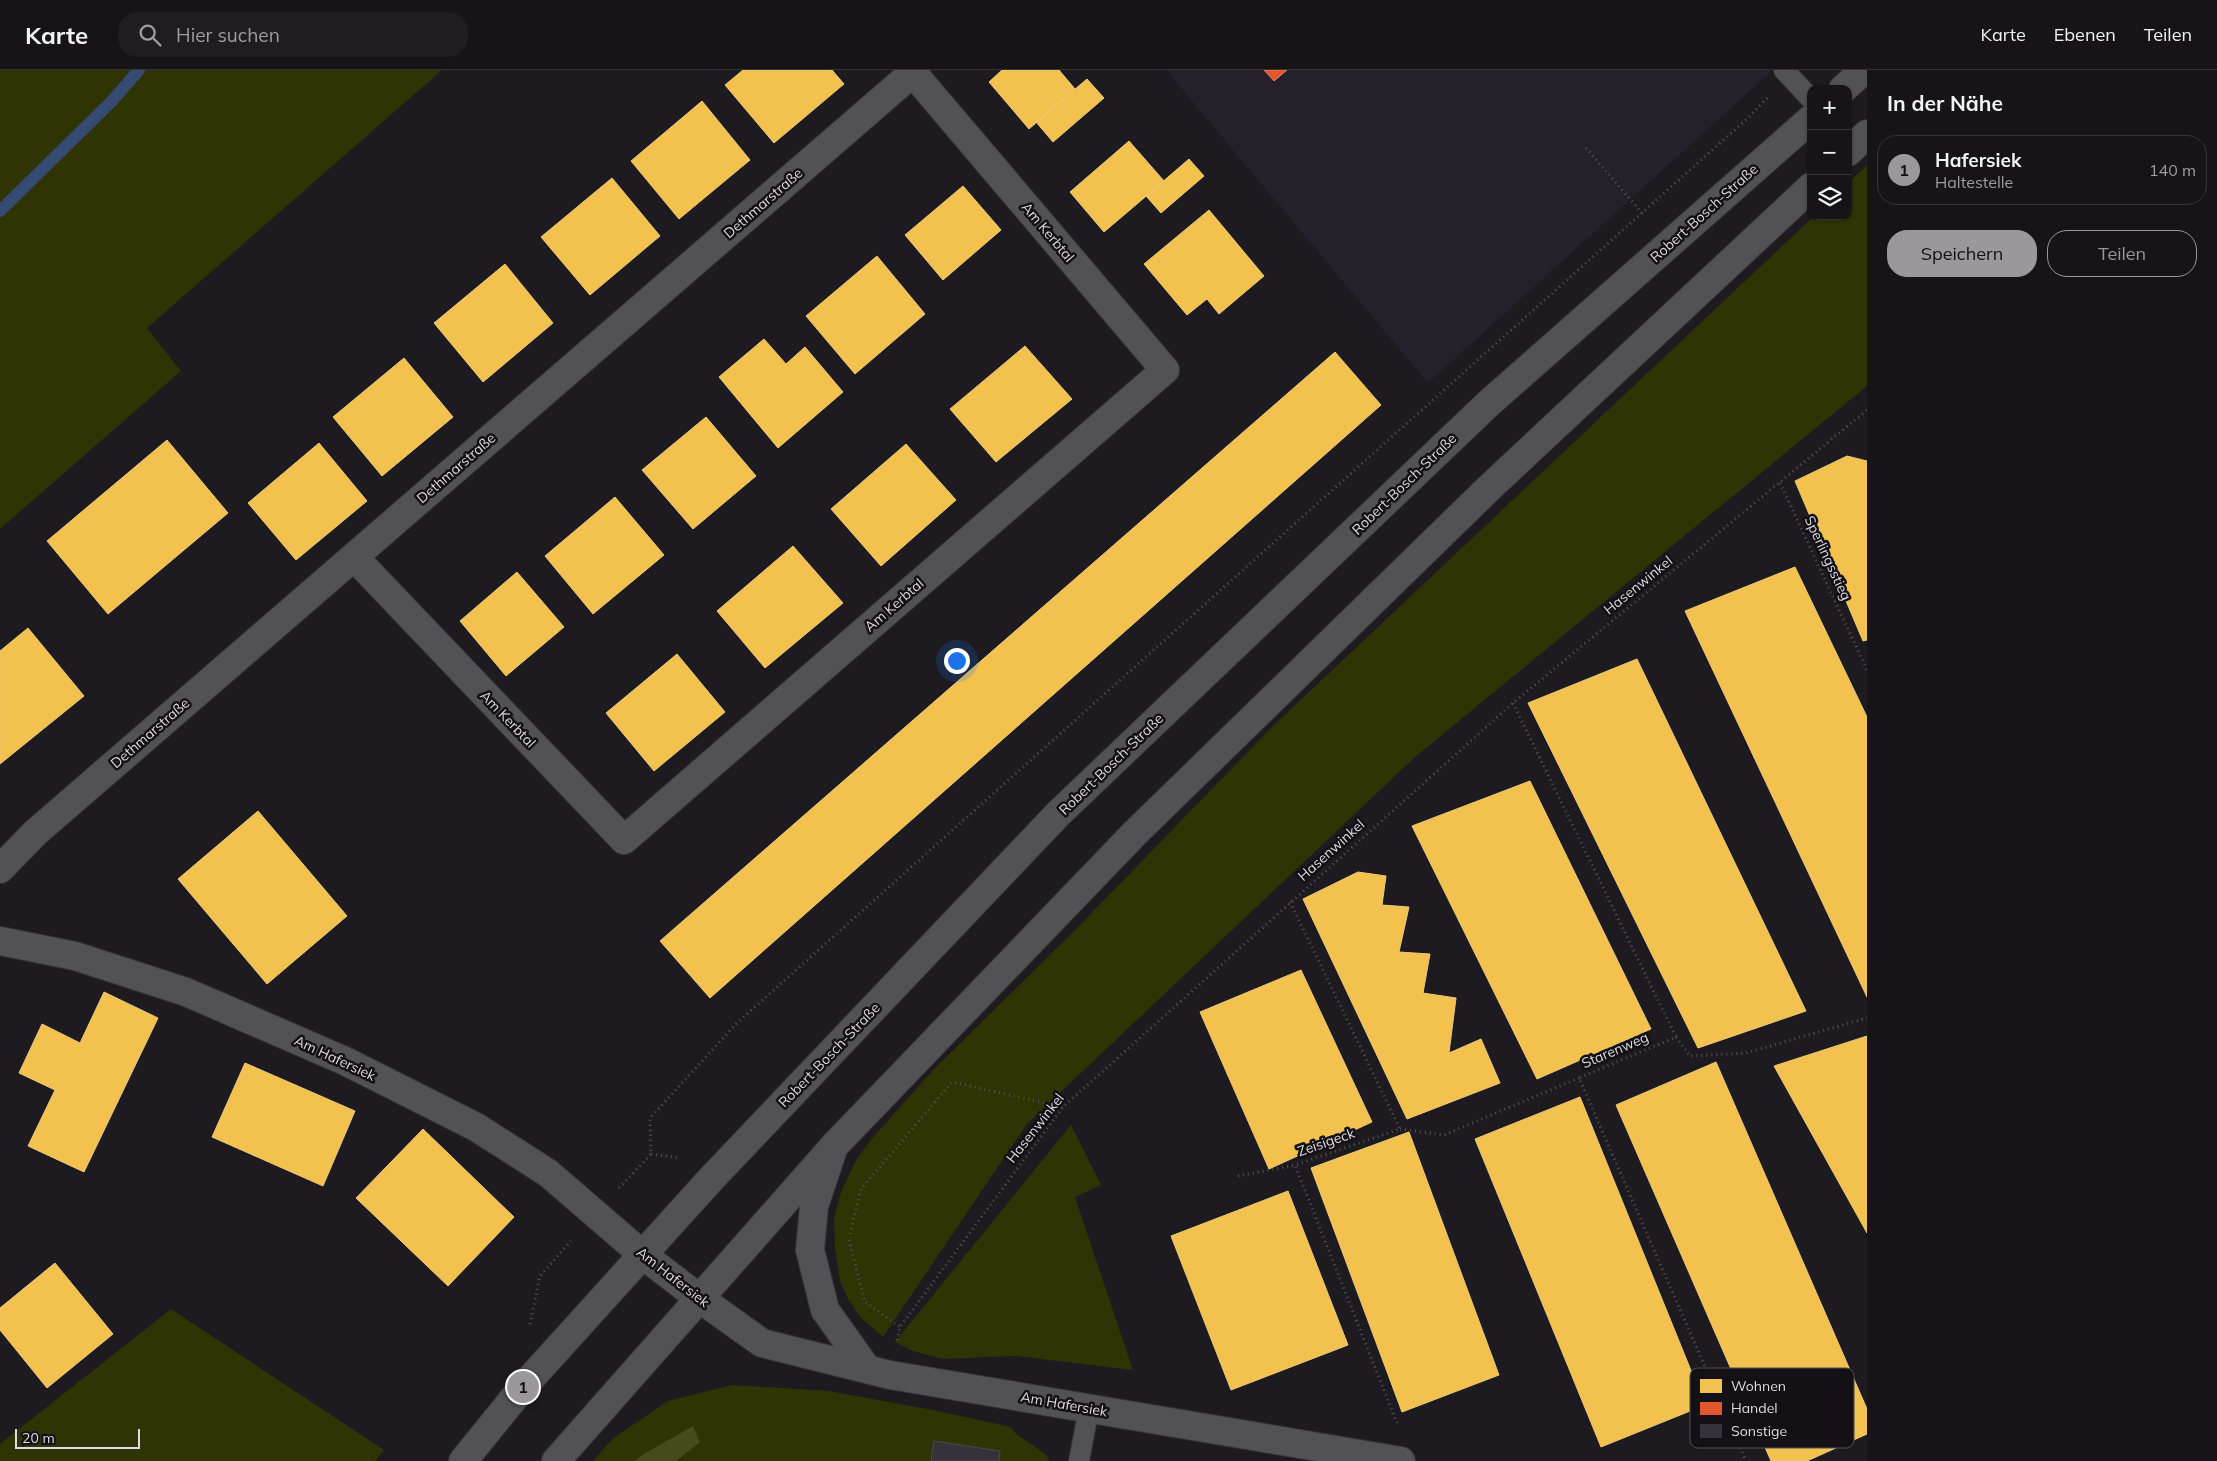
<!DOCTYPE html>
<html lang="de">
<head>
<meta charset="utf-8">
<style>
	:root { --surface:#161417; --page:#1f1d20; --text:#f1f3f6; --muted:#9e9ea1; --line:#353336; --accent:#9a989c }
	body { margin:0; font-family:Mulish,sans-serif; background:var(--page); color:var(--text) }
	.controls { position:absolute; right:15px; top:15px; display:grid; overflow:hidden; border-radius:10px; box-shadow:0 1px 4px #0004 }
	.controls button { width:45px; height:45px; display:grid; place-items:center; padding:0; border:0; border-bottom:1px solid var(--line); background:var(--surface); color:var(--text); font:25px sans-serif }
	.scale { position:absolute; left:15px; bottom:12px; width:125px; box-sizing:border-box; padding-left:5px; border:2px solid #dddce0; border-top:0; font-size:14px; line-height:18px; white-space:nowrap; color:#dddce0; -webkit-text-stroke:4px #141116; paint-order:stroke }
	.you { position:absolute; left:956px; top:590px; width:18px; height:18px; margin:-12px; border:4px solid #fff; border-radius:50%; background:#1a73e8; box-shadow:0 0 0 8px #1a73e833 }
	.badge { display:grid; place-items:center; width:32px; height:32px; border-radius:50%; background:var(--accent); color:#111; font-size:16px; font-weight:700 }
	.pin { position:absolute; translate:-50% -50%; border:2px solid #fff; box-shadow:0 1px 5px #0006 }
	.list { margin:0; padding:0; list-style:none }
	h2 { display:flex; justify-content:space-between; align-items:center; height:65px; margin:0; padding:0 20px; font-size:21px }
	h2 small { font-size:16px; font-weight:400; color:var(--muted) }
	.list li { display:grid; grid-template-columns:32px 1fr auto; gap:15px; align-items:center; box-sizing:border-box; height:70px; margin:0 10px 10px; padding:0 10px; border:1px solid var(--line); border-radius:20px }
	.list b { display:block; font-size:19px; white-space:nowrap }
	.list p { margin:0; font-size:16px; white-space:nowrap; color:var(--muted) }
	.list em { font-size:16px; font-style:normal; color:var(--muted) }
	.actions { display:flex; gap:10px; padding:15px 20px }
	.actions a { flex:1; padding:11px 0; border:1px solid var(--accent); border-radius:20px; text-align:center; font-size:18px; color:var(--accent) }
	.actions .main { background:var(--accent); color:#111 }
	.icon { flex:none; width:28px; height:28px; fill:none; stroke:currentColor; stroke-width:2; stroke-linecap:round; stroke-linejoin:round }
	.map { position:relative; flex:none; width:1867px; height:1391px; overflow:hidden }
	header { display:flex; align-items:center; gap:30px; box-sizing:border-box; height:70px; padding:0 25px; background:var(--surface); border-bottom:1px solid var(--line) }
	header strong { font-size:24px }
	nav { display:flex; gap:28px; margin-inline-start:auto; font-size:18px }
	.search { width:350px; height:45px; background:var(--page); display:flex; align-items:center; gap:12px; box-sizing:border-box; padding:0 18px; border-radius:20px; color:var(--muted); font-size:19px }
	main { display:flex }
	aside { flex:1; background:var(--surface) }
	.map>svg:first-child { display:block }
</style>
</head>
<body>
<header>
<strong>Karte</strong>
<div class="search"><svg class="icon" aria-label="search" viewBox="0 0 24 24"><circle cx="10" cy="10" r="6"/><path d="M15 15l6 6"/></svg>Hier suchen</div>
<nav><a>Karte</a><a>Ebenen</a><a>Teilen</a></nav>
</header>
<main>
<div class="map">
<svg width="1867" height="1391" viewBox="0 0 1867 1391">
	<rect width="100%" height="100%" fill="#1d1b1f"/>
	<path fill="#25202a" d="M1166 0H1773L1428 313Z"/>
	<path fill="#2f3405" d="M0 0H442L147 258 181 301 0 459Z
		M1867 95V316L1415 687 1027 1054 883 1267 861 1248 849 1231 840 1211 835 1179 834 1148 841 1122 856 1090 869 1072 933 1000 1077 858 1274 655 1814 146H1848V113Z
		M1071 1055 1101 1115 1075 1127 1133 1300 1015 1286 942 1289 913 1281 895 1272Z
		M171 1239 384 1380 375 1391H0V1374Z
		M732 1315 829 1321 933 1340 1011 1357 1016 1364 1047 1385 1049 1391H593L612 1369 668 1331Z"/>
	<path fill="#454b1d" d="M693 1356 700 1372 676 1391H635L642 1385Z"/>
	<path fill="#f2c14e" stroke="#ecc97a" d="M743 0H832L844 14 774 73 725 15Z
		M1002 0H1059L1075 19 1029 59 989 12Z
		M1087 9 1104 28 1053 72 1036 52Z
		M702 31 750 90 679 149 631 91Z
		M1129 71 1164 111 1104 162 1070 122Z
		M1189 89 1204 106 1161 143 1146 126Z
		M612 108 660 166 590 225 541 167Z
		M963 116 1001 160 943 210 905 165Z
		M1209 140 1264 206 1219 244 1207 229 1187 245 1144 194Z
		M877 186 925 244 855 304 806 246Z
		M505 194 553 253 483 312 434 253Z
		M764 269 786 294 805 277 843 322 778 378 719 307Z
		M1025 276 1072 329 996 392 950 339Z
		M1335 282 1381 335 710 928 660 871Z
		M404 288 453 347 382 406 333 347Z
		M706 347 756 406 693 459 642 400Z
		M167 370 228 443 108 544 47 471Z
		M319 373 367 431 296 490 248 433Z
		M906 374 956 430 881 496 831 439Z
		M1847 386 1867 391V570L1863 571 1795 411Z
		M615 427 664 485 593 544 545 486Z
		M793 476 843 533 765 598 717 541Z
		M1795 497 1867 647V927L1685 541Z
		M517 502 564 557 506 606 460 551Z
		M28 558 84 626 0 694V581Z
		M677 584 725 642 654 701 606 643Z
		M1637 589 1806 941 1698 978 1528 633Z
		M1530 711 1651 959 1537 1009 1412 756Z
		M258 741 347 846 267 914 178 809Z
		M1358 802 1386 806 1382 835 1409 837 1399 882 1430 884 1423 923 1456 928 1449 983 1481 969 1500 1013 1407 1049 1303 829Z
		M1301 900 1372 1052 1269 1099 1200 942Z
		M104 922 158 948 84 1102 28 1076 55 1020 19 1003 42 954 80 973Z
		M1867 966V1163L1774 996Z
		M1716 992 1867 1339V1364L1807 1391H1771L1616 1035Z
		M245 993 355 1041 323 1116 212 1067Z
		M1580 1027 1705 1335 1601 1377 1475 1069Z
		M423 1059 514 1147 448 1216 356 1128Z
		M1409 1062 1499 1305 1402 1342 1311 1098Z
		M1288 1121 1348 1275 1231 1320 1171 1166Z
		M55 1193 113 1264 47 1318 0 1260V1238Z"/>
	<path fill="#e4572e" stroke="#e27f63" d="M1264 0H1287L1274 11Z"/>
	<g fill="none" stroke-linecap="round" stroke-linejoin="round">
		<path stroke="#354b71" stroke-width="12" d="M0 141 111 32 139 0"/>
	</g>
	<path fill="#36313b" stroke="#4a484b" d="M934 1371 1000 1381 999 1391H931Z"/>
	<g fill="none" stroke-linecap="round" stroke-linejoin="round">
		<g stroke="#363537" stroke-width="22">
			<path id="service" d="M1784 0 1811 29
				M1079 1391 1089 1338"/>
		</g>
		<g stroke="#363537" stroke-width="30">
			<path id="minor" d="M354 487 624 770 1165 300 913 3
				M0 799 35 763 916 0
				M0 871 75 886 186 922 345 991 476 1057 548 1103 643 1185 699 1228 762 1273 890 1305 1401 1391
				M834 1076 814 1136 810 1180 825 1240 867 1299"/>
		</g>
		<g stroke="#363537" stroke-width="30">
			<path id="secondary" d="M1843 19 1864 0
				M1848 82 1867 64
				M463 1391 523 1317 711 1109 1058 744 1489 333 1811 49
				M556 1391 834 1076 1135 763 1489 418 1811 117"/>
		</g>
		<path stroke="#545355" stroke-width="3" stroke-dasharray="1 4" stroke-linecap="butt" d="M1586 78 1642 143
			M1780 413 1867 600
			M1513 633 1676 967 1579 1008 1746 1391
			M1290 832 1400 1059 1295 1095 1397 1353
			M1676 967 1690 986 1746 983 1867 948
			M1400 1059 1444 1065 1579 1008
			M651 1084 680 1088
			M1238 1106 1295 1095
			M619 1118 651 1084 650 1048 737 953 1748 48 1767 28
			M850 1164 861 1119 952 1012 1063 1037
			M849 1170 865 1232 900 1257
			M530 1254 540 1206 571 1171
			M897 1270 900 1257 1063 1037 1513 633 1867 340"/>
		<use href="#service" stroke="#525153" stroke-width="20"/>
		<use href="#minor" stroke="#525153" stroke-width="28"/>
		<use href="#secondary" stroke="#525153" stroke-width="28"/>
	</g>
	<g text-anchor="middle" stroke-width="5" stroke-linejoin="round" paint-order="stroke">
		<g font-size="14" fill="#dddce0" stroke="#141116">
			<text transform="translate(763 133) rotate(-41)" y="5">Dethmarstraße</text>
			<text transform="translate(1704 143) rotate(-42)" y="5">Robert-Bosch-Straße</text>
			<text transform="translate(1048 162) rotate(50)" y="5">Am Kerbtal</text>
			<text transform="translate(456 398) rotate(-41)" y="5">Dethmarstraße</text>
			<text transform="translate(1404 414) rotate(-44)" y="5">Robert-Bosch-Straße</text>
			<text transform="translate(1828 488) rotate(65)" y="5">Sperlingsstieg</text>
			<text transform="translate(1638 515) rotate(-39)" y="5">Hasenwinkel</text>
			<text transform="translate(894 535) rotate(-41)" y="5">Am Kerbtal</text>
			<text transform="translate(508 649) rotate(46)" y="5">Am Kerbtal</text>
			<text transform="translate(150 663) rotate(-41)" y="5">Dethmarstraße</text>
			<text transform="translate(1111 694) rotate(-44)" y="5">Robert-Bosch-Straße</text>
			<text transform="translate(1331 780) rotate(-42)" y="5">Hasenwinkel</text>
			<text transform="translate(1615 980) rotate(-23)" y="5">Starenweg</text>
			<text transform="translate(829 985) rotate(-46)" y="5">Robert-Bosch-Straße</text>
			<text transform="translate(335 988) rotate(25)" y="5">Am Hafersiek</text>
			<text transform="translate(1035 1058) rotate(-52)" y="5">Hasenwinkel</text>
			<text transform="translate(1326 1072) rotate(-19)" y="5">Zeisigeck</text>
			<text transform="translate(673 1207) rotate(38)" y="5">Am Hafersiek</text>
			<text transform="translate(1064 1334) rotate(10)" y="5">Am Hafersiek</text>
		</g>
	</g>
	<rect x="1690" y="1298" width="164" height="80" rx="8" fill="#141116" stroke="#504e53" stroke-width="1"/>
	<rect x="1700" y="1309" width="22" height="14" fill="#f2c14e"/>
	<rect x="1700" y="1332" width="22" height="13" fill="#e4572e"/>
	<rect x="1700" y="1354" width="22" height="14" fill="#36313b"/>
	<g font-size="14" fill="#dddce0">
		<text x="1731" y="1321">Wohnen</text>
		<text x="1731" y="1343">Handel</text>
		<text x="1731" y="1366">Sonstige</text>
	</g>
</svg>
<div class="controls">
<button>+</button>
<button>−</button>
<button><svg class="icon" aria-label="layers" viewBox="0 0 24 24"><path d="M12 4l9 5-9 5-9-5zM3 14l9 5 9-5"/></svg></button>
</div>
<div class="scale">20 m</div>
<div class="you"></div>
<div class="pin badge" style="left:523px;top:1317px">1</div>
</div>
<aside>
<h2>In der Nähe<small></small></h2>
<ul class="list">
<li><span class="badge">1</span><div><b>Hafersiek</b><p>Haltestelle</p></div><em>140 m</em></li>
</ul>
<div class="actions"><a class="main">Speichern</a><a>Teilen</a></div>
</aside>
</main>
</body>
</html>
